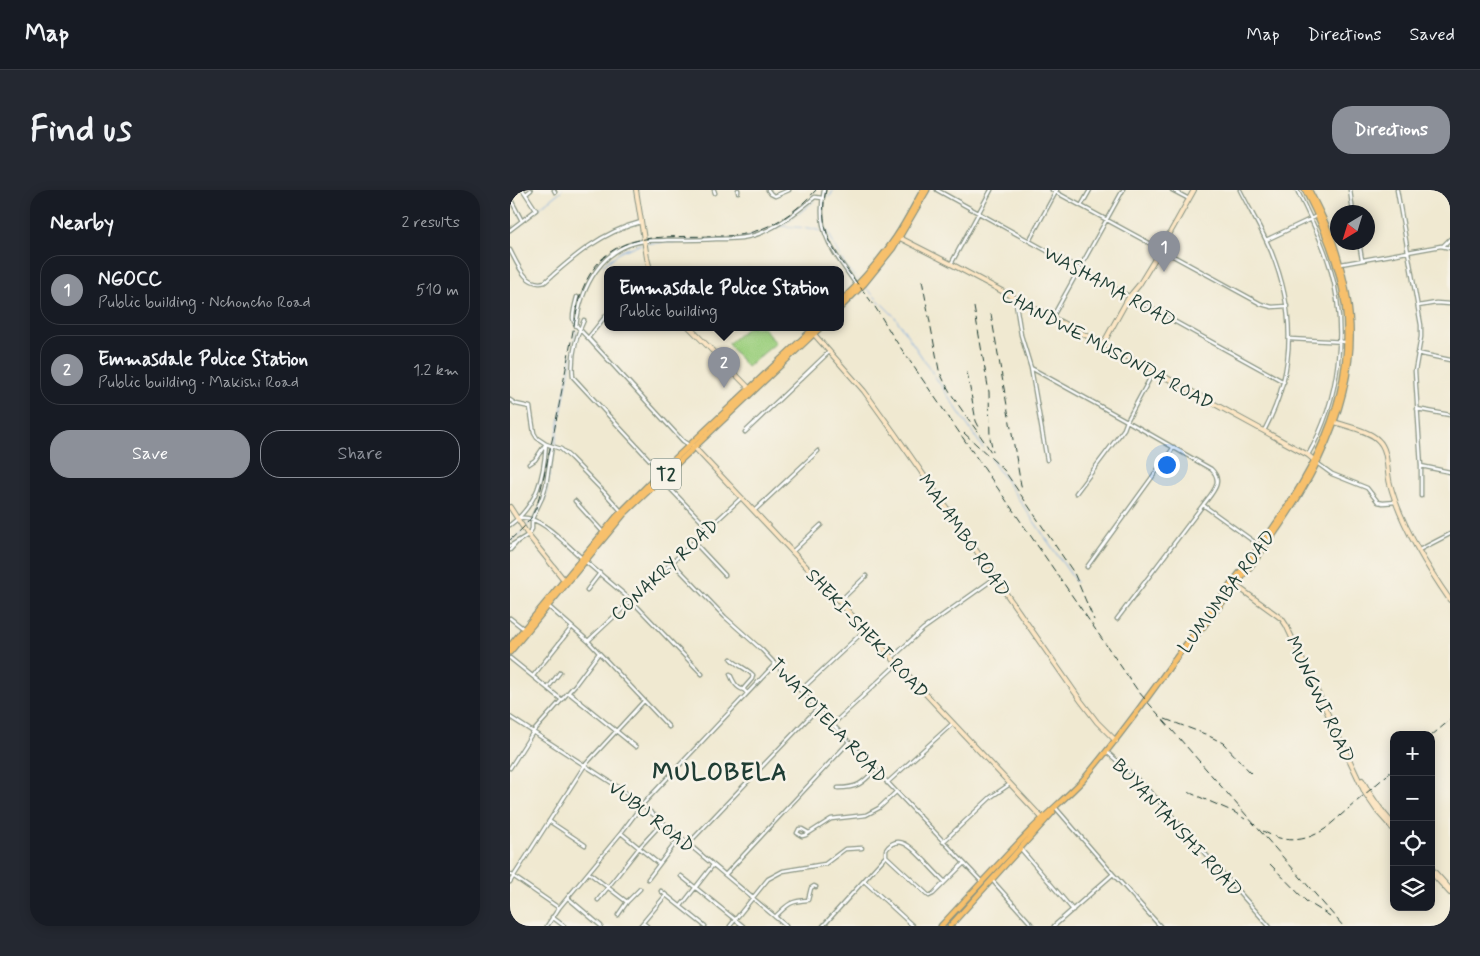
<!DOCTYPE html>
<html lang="en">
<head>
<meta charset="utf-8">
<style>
	:root { --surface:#171b24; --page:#242831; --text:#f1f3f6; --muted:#9ea1a6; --line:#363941; --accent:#8c9099 }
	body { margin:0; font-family:Mynerve,sans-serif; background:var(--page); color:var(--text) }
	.controls { position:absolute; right:15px; bottom:15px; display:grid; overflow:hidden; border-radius:10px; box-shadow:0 2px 12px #0003 }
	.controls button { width:45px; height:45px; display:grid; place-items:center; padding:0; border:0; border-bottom:1px solid var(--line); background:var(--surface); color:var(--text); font:25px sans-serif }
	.compass { position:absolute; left:820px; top:15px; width:45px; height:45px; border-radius:50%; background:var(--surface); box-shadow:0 2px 12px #0003; rotate:218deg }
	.you { position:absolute; left:656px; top:274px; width:18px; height:18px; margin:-12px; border:4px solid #fff; border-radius:50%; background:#1a73e8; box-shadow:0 0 0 8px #1a73e833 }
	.badge { display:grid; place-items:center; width:32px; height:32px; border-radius:50%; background:var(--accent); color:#fff; font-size:16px; font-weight:700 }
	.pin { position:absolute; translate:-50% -41px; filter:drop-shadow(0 1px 2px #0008) }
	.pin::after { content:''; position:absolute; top:26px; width:18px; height:15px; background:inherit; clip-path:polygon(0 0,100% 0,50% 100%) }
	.popup { position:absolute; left:94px; top:76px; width:240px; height:65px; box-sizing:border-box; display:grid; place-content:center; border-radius:10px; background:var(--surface); filter:drop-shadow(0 1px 4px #0005); font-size:16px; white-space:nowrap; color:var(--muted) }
	.popup b { font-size:19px; color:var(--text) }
	.popup::after { content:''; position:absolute; left:50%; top:100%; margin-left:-10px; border:10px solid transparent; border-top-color:var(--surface) }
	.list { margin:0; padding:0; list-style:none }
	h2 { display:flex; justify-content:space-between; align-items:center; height:65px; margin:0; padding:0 20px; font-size:21px }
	h2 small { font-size:16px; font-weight:400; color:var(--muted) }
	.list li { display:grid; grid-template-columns:32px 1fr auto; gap:15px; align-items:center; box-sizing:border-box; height:70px; margin:0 10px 10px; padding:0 10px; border:1px solid var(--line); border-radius:20px }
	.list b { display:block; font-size:19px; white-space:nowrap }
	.list p { margin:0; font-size:16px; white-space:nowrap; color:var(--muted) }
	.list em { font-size:16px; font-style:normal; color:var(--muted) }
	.actions { display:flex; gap:10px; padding:15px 20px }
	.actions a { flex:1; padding:11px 0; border:1px solid var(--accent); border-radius:20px; text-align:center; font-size:18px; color:var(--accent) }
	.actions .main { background:var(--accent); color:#fff }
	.icon { flex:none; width:28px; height:28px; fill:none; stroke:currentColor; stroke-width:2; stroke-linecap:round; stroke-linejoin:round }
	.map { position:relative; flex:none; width:940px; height:736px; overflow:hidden; border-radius:20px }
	header { display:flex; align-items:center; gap:30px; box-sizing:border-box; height:70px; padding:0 25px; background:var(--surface); border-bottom:1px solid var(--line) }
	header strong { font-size:24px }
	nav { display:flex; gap:28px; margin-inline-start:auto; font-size:18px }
	.intro { display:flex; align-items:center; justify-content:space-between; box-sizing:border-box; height:120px; padding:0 30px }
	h1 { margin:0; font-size:35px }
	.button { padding:12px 22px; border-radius:20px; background:var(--accent); color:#fff; font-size:18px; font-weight:700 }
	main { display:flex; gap:30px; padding:0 30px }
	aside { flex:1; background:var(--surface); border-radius:20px; box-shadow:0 2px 12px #0003 }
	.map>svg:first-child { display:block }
</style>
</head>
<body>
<header>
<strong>Map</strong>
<nav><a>Map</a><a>Directions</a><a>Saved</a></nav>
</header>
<div class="intro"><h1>Find us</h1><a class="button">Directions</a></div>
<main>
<aside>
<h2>Nearby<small>2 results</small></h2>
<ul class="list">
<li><span class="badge">1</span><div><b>NGOCC</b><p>Public building · Nchoncho Road</p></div><em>510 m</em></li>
<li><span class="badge">2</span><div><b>Emmasdale Police Station</b><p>Public building · Makishi Road</p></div><em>1.2 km</em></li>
</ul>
<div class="actions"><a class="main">Save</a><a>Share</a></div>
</aside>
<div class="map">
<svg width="940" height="736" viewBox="0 0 940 736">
	<rect width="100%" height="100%" fill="#f7f3e8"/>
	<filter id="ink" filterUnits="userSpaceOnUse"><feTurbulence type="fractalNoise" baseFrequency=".02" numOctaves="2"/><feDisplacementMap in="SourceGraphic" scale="10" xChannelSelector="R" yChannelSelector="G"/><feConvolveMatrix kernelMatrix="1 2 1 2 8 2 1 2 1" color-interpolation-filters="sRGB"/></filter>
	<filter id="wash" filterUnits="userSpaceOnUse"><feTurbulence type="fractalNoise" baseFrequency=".0096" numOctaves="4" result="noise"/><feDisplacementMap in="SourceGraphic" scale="20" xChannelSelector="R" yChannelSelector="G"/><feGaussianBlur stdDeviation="1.12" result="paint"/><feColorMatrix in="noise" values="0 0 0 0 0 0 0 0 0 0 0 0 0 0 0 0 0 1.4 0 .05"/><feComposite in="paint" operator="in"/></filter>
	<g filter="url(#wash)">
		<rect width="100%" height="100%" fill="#f0e9d1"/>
		<path fill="#9ccf7e" stroke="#5e8659" d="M238 137H253L266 153 237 177 218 154Z"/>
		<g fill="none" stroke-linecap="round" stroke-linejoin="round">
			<path stroke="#74a6df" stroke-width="1" d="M318 7 321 5 323 0
				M27 20 52 0
				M271 35 282 29 306 9
				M316 40 318 41C326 60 333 76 348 90
				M259 41 270 36 299 38 311 41
				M0 45 13 32
				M228 50 248 45
				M137 53 224 50
				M93 75 112 61 131 54
				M356 98 385 127 473 258
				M68 135 69 124
				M65 150 66 141
				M45 254 62 166
				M481 269 566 392
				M24 328 35 309 44 258
				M16 337 20 333
				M0 352 12 342"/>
		</g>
	</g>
	<g filter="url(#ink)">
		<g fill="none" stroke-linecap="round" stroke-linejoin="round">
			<g stroke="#889382" stroke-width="5">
				<path id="street" d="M44 0 45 2
					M204 0 205 3
					M228 0V2
					M258 0 261 4 265 6 279 0
					M314 0C305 45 324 61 347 96
					M427 0 774 192
					M542 0 751 114 762 117 777 116
					M662 0 679 9
					M730 0C740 20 752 40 761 61 786 122 785 183 754 241
					M787 0C799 25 812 50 820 77 838 139 830 209 798 265
					M840 0 843 22
					M887 0 911 135V147L905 181 911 276V306
					M16 4 21 0
					M0 8 12 31
					M571 16 580 0
					M0 40 26 20 13 0
					M756 50 807 26
					M519 51 547 0
					M849 52 852 70
					M933 56 940 49
					M0 60C7 73 16 98 35 92 64 66 92 42 131 32
					M441 74 481 0
					M831 74 931 56 940 58
					M67 107C60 133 61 130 78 148L173 251 179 255
					M505 108 511 145 521 178 617 231 701 279C715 292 701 304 693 315
					M908 116 926 113 940 114
					M542 128 613 0
					M74 130C65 148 61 167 63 187L150 281
					M66 136C71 97 91 57 134 51 141 50 149 51 157 50 173 50 190 50 206 49 216 49 227 49 237 47 263 42 285 23 305 7L312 8
					M78 148 98 123
					M780 149 836 152
					M907 163 940 170
					M521 178 537 270
					M0 210 6 214 20 217 24 243 27 248 36 254 51 259 61 268 95 303 112 322
					M907 219 940 225
					M235 242 319 162
					M807 273 822 284 857 298 868 312 873 313 886 312
					M19 274 25 270 35 255
					M911 276 940 282
					M151 289 198 338
					M566 303 614 239 617 231 644 181
					M65 311 93 342
					M244 321 308 261
					M10 328C31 325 56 355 72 368
					M0 335C27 315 34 287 36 254
					M184 352 215 385
					M0 356 18 345 22 339V329L32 308 36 295 42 256
					M0 360 8 351
					M909 360 940 344
					M282 362 311 335
					M76 372 121 410 192 484
					M162 372 215 427 252 460 472 692
					M577 377 664 257
					M77 400 90 383
					M329 412 356 386
					M38 416 78 451 159 537
					M0 428 14 439
					M607 429 693 315 750 356
					M78 451 231 308
					M0 468 52 510
					M382 468 413 439 485 388
					M221 469C228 476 236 478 243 485L242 489 234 498V500L237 503
					M220 484C223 491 226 498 234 500
					M23 486 62 437
					M38 498 50 482
					M291 500 355 440
					M59 503 126 557
					M0 527 105 595 132 615 276 736
					M323 534 387 474
					M597 562 623 585 646 608 759 736
					M0 578 23 542 65 495 89 463
					M377 593 443 533
					M328 598C347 598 352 594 365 580
					M545 617 603 684 650 736
					M39 631 75 655
					M111 643 149 674
					M299 643 292 639H289L287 643 292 646 296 645 321 629 356 625 369 618 386 602
					M433 652 481 607 500 594
					M178 654 308 518
					M510 658 563 720
					M376 666 419 706 423 704 453 674
					M79 683 117 712
					M0 684 49 718
					M215 685 339 552
					M171 686 233 736
					M138 689 170 647
					M482 690 523 736
					M354 691 403 736
					M0 692 75 575 134 511
					M151 701 195 736
					M58 708 91 736
					M88 710 129 658 152 633
					M171 716 203 675
					M108 725 117 712 130 699
					M42 727 54 736
					M265 727C278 714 280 711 298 710L301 698 304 696 306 697
					M133 733 137 736
					M37 736 49 718 111 643 132 615 265 474
					M130 736 156 705
					M220 736 258 689 273 681 315 674 335 659 352 658
					M313 736 376 666V660C389 641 405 661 415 671 421 678 428 685 435 692
					M544 736 603 684"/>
			</g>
			<g stroke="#889382" stroke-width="6">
				<path id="secondary" d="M126 0 137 68 140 79
					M388 47 441 74 505 108 644 181 798 265 805 271
					M179 137 241 200
					M303 143 354 201 385 244 571 511 587 532 606 551
					M593 154 619 107 629 95 651 59 684 0
					M822 231C834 236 859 240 868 250 879 260 876 280 880 294 890 332 917 377 940 410
					M183 256 534 630
					M0 317 18 345 55 391
					M724 394 772 429 776 435 855 603 868 622 884 640
					M852 590C861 607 871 621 884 635
					M921 678 940 699
					M921 682 940 703"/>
			</g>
			<g stroke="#889382" stroke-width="7">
				<path id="primary" d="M330 112C351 92 370 71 386 47 396 32 404 16 413 0
					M330 118 354 94 383 58 417 0
					M0 456 107 326 151 282 305 137
					M676 459C741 374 826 282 839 170 844 132 836 91 824 55 818 36 808 18 799 0
					M0 462 114 324 311 137
					M431 736C460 705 489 673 519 642 536 624 556 608 573 590 619 536 659 477 701 420 757 347 824 268 835 174 843 109 824 57 795 0
					M440 736 543 622"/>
			</g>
			<use href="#street" stroke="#fff" stroke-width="2.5"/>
			<use href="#secondary" stroke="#fce6c4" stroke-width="4"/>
			<use href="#primary" stroke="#f7c06c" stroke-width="4.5"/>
			<path stroke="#1f3d34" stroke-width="1" stroke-dasharray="8 4" stroke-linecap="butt" d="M316 0C304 49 337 78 363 114 372 127 379 141 388 154L628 501 833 736
				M412 90 429 180C441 210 464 234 481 262
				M464 117 479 202 480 248 483 261
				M481 124 512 301
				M457 182 466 231 470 239
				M454 243 494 280 564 383 584 430
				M0 350 13 338 21 328 27 316 30 303 44 242 69 109C92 38 144 48 205 46 216 46 228 46 239 43 266 36 288 20 306 0
				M655 529 695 544 713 553 741 583
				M921 546 940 530
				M678 602 724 622 735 629
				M753 641C775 654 795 652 815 639L884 579
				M760 674 796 711 820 726"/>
		</g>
	</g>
	<g text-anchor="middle" stroke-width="5" stroke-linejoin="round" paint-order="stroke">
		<rect fill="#f7f3e8" stroke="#60746a" stroke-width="1" x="141" y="268.5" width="30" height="31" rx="4"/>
		<g font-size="18" font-weight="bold" fill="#1f3d34">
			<text x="156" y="290">T2</text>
		</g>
		<g font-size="19" fill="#1f3d34" stroke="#f7f3e8">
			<text transform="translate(600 96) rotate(29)" y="7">WASHAMA ROAD</text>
			<text transform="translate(598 158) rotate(28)" y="7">CHANDWE MUSONDA ROAD</text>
			<text transform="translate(455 345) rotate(55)" y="7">MALAMBO ROAD</text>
			<text transform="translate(154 379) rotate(-43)" y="7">CONAKRY ROAD</text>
			<text transform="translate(716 401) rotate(-53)" y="7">LUMUMBA ROAD</text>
			<text transform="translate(358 443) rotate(47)" y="7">SHEKI-SHEKI ROAD</text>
			<text transform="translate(811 509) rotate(65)" y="7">MUNGWI ROAD</text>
			<text transform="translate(319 530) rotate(47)" y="7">TWATOTELA ROAD</text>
			<text transform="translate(142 626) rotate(38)" y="7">VUBU ROAD</text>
			<text transform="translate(668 637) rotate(47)" y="7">BUYANTANSHI ROAD</text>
		</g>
		<g font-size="24" font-weight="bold" letter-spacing="1" fill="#1f3d34" stroke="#f7f3e8">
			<text x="210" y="590">MULOBELA</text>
		</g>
	</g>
</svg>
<div class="controls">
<button>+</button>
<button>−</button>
<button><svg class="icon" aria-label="locate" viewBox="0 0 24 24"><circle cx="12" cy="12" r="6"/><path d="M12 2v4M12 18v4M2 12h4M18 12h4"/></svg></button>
<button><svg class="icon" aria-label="layers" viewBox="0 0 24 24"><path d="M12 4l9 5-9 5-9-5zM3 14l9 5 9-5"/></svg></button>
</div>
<svg class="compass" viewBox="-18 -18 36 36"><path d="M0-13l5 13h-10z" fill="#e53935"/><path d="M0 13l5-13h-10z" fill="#9ea1a6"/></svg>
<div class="you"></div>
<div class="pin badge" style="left:654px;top:82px">1</div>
<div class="pin badge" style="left:214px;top:198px">2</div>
<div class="popup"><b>Emmasdale Police Station</b>Public building</div>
</div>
</main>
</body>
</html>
